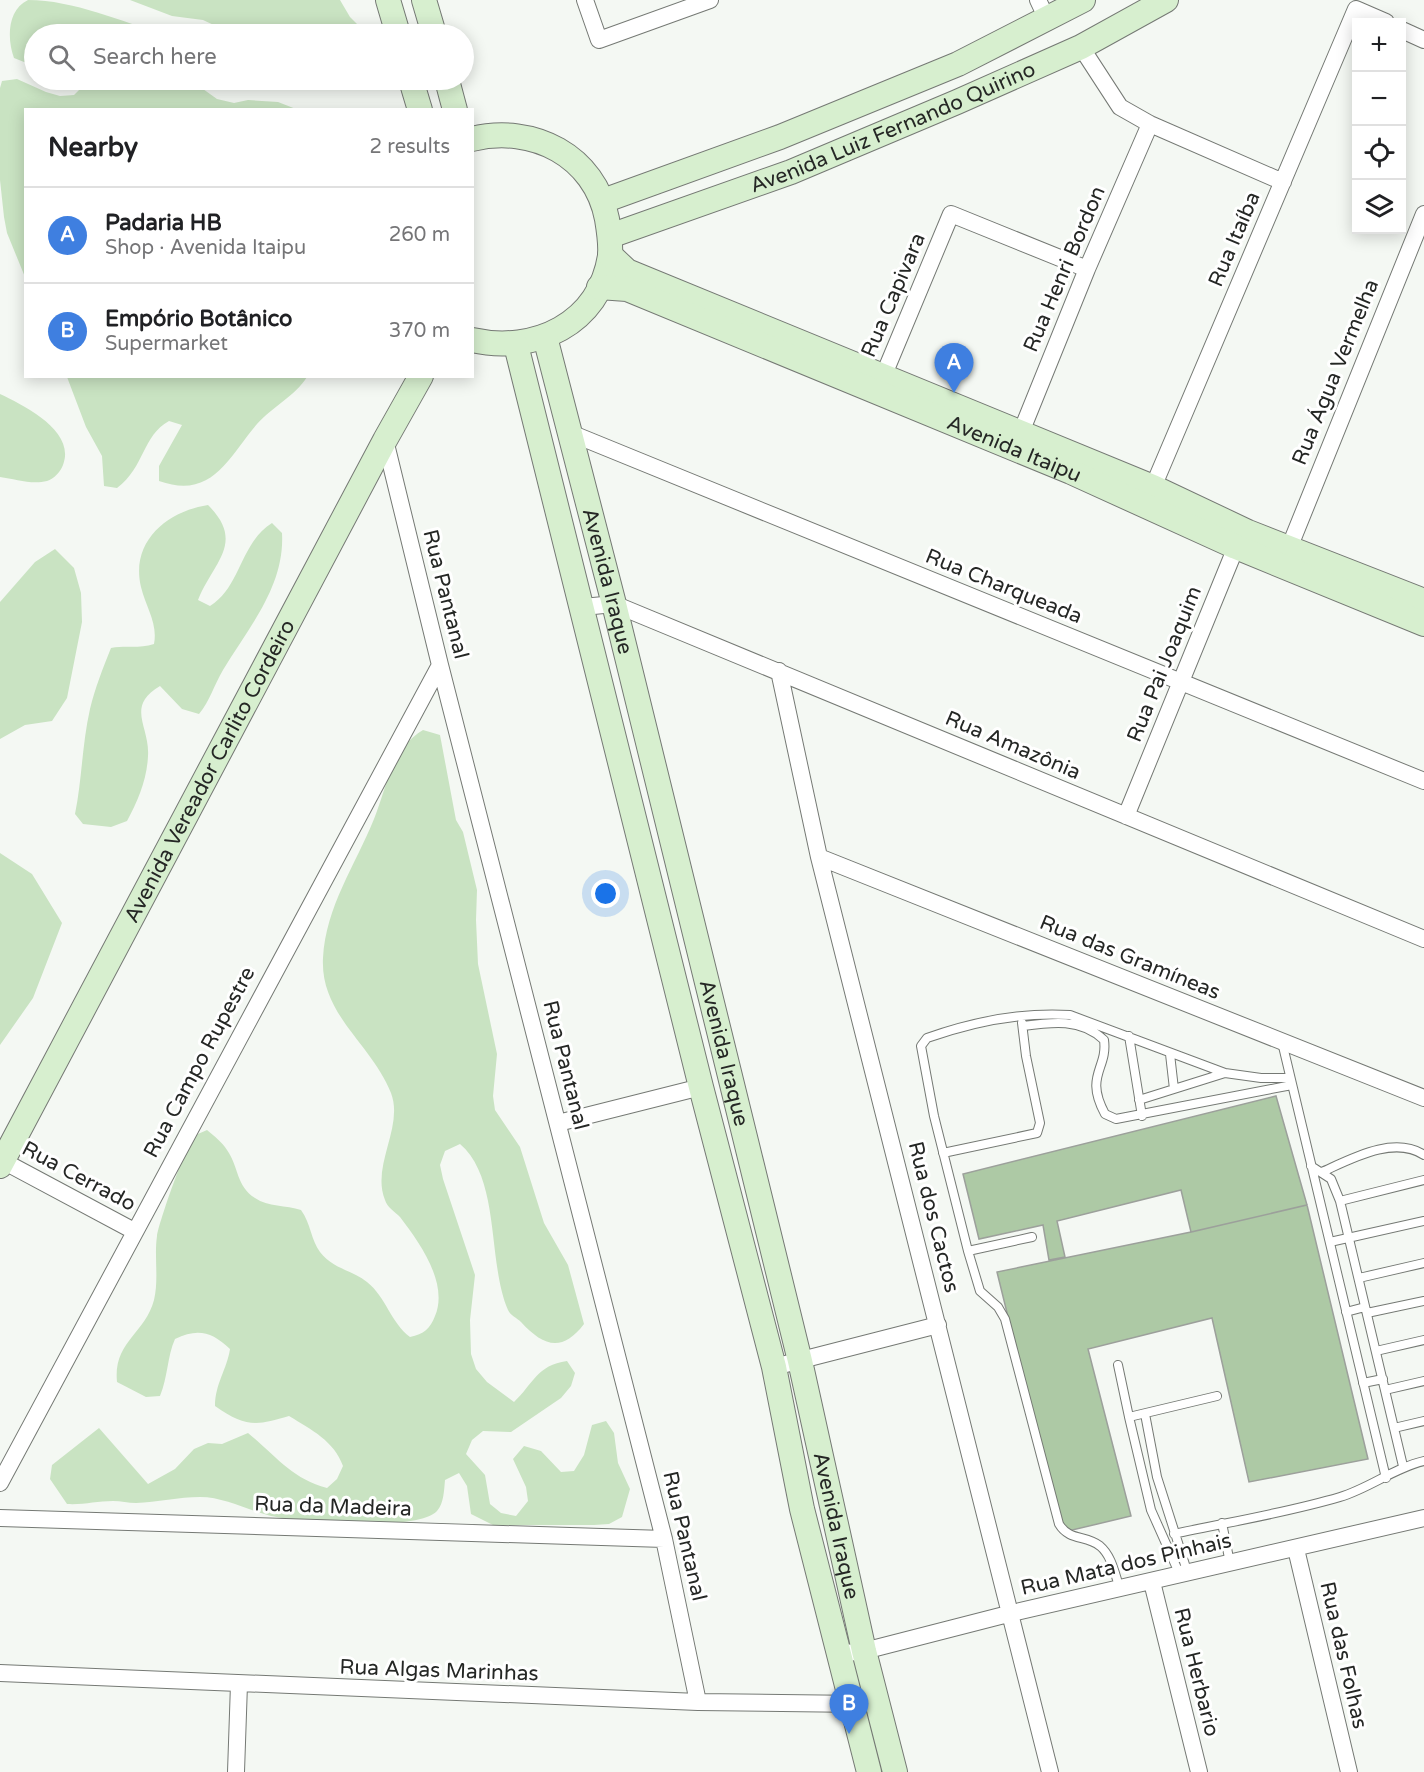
<!DOCTYPE html>
<html lang="en">
<head>
<meta charset="utf-8">
<style>
	:root { --surface:#fff; --page:#f2f2f2; --text:#202124; --muted:#757577; --line:#e0e0e0; --accent:#0b8043 }
	body { margin:0; font-family:"Varela Round",sans-serif; background:var(--page); color:var(--text) }
	.controls { position:absolute; right:18px; top:18px; display:grid; overflow:hidden; border-radius:0px; box-shadow:0 3px 15px #0003 }
	.controls button { width:54px; height:54px; display:grid; place-items:center; padding:0; border:0; border-bottom:2px solid var(--line); background:var(--surface); color:var(--text); font:30px sans-serif }
	.you { position:absolute; left:606px; top:894px; width:21px; height:21px; margin:-15px; border:4px solid #fff; border-radius:50%; background:#1a73e8; box-shadow:0 0 0 9px #1a73e833 }
	.badge { display:grid; place-items:center; width:39px; height:39px; border-radius:50%; background:var(--accent); color:#fff; font-size:20px; font-weight:700 }
	.pin { position:absolute; translate:-50% -50px; filter:drop-shadow(0 2px 3px #0008) }
	.pin::after { content:''; position:absolute; top:32px; width:21px; height:18px; background:inherit; clip-path:polygon(0 0,100% 0,50% 100%) }
	.list { margin:0; padding:0; list-style:none }
	h2 { display:flex; justify-content:space-between; align-items:center; height:78px; margin:0; padding:0 24px; font-size:26px }
	h2 small { font-size:20px; font-weight:400; color:var(--muted) }
	.list li { display:grid; grid-template-columns:39px 1fr auto; gap:18px; align-items:center; box-sizing:border-box; height:96px; padding:0 24px; border-top:2px solid var(--line) }
	.list b { display:block; font-size:22px; white-space:nowrap }
	.list p { margin:0; font-size:20px; white-space:nowrap; color:var(--muted) }
	.list em { font-size:20px; font-style:normal; color:var(--muted) }
	.icon { flex:none; width:33px; height:33px; fill:none; stroke:currentColor; stroke-width:2; stroke-linecap:round; stroke-linejoin:round }
	.map { position:relative; flex:none; width:1424px; height:1772px; overflow:hidden }
	.search { position:absolute; background:var(--surface); box-shadow:0 3px 15px #0003; left:24px; top:24px; width:450px; height:66px; display:flex; align-items:center; gap:15px; box-sizing:border-box; padding:0 21px; border-radius:33px; color:var(--muted); font-size:22px }
	.panel { position:absolute; background:var(--surface); box-shadow:0 3px 15px #0003; left:24px; top:108px; width:450px; height:270px; border-radius:0px }
	.map>svg:first-child { display:block }
</style>
</head>
<body>
<div class="map">
<svg width="1424" height="1772" viewBox="0 0 1424 1772">
	<rect width="100%" height="100%" fill="#f4f8f3"/>
	<path fill="#c9e3c2" d="M28 0C74 0 121 22 165 34H34V66L14 58C7 39 7 10 28 0Z
		M130 0H340L350 17 367 34H233L203 20 172 16Z
		M17 79 46 92 60 96 74 95 84 85 78 80H201L203 89 217 99 234 103 248 100 278 102 296 109 26 110 25 277 7 233 4 217 0 180V88L2 81Z
		M67 377V376L307 377C295 396 272 407 257 424 228 458 212 500 159 481V466L182 425 169 421C142 436 145 467 117 488L104 486 102 456 86 427Z
		M0 394C25 406 76 431 63 465 61 471 54 479 47 481 32 485 15 479 0 477Z
		M208 505C246 543 213 562 198 600L210 606C241 587 240 543 272 523L282 533C285 586 249 627 223 670 214 685 210 701 199 714L182 709 160 686C125 707 150 726 148 756 147 779 138 801 127 821L111 827 83 824 75 814C82 780 82 744 90 709 95 688 103 668 111 648 126 645 139 649 154 644 158 623 146 608 141 587 130 541 168 511 208 505Z
		M55 549 74 568 81 593 82 622 67 698 52 721 25 725 0 739V602L35 562Z
		M423 730 440 735 456 820 463 832 477 890 476 920 478 964 497 1054 493 1096 495 1110 520 1147 544 1223 568 1265 584 1324C562 1353 543 1346 521 1322 517 1318 510 1315 508 1310 487 1262 501 1179 460 1144L445 1151 440 1165 443 1179 475 1275 470 1320 471 1354 476 1369 487 1382 514 1402C533 1384 537 1365 567 1361L575 1373 571 1386 561 1398 511 1432 483 1431 472 1440 466 1454 485 1475 490 1504 501 1513 516 1516 528 1501 526 1487 513 1459 524 1446 541 1451 561 1472 574 1471 584 1455 592 1425 606 1421 614 1433 618 1463 630 1489 622 1517 609 1524 594 1525H493L471 1514 467 1486 459 1473 445 1480C444 1490 444 1503 437 1511 418 1532 298 1522 271 1516 247 1510 224 1497 200 1497 179 1497 157 1502 136 1503 128 1503 121 1501 113 1501 97 1501 83 1505 67 1504L50 1479 52 1465 99 1428 148 1484 175 1469 194 1449 208 1443 222 1444 248 1433C276 1456 292 1479 327 1488L337 1479 343 1466C334 1441 312 1430 289 1416 256 1426 245 1427 215 1406 215 1384 227 1369 230 1349 212 1332 198 1328 175 1339 167 1357 168 1377 160 1396L146 1397 117 1382C113 1342 145 1334 154 1300 159 1279 154 1257 157 1236 159 1222 186 1145 194 1136 197 1134 203 1132 207 1130 214 1136 222 1142 227 1150 239 1167 236 1186 255 1198 268 1207 286 1205 301 1210 311 1224 311 1240 320 1252 333 1269 352 1270 367 1282 386 1297 391 1323 410 1337 424 1334 430 1329 435 1316 449 1283 419 1242 400 1217 395 1212 387 1207 385 1200 371 1166 404 1127 391 1093 372 1044 320 1015 323 958 326 906 355 866 374 819 387 787 391 749 423 730Z
		M0 853 32 874 62 923 33 998 0 1045Z"/>
	<path fill="#adc9a5" stroke="#9ca09b" stroke-width="1.5" d="M1276 1096 1307 1205 1191 1232 1181 1190 1057 1221 1065 1257 1049 1260 1043 1225 979 1239 963 1174Z
		M1307 1205 1368 1459 1249 1482 1212 1318 1088 1349 1131 1516 1064 1532 1059 1524 997 1272 1191 1232Z"/>
	<g fill="none" stroke-linecap="round" stroke-linejoin="round">
		<g stroke="#757974" stroke-width="10">
			<path id="lane" d="M1023 1026C1052 1022 1081 1018 1104 1040 1108 1069 1084 1075 1105 1114L1116 1119 1292 1085
				M1129 1036 1142 1116
				M1282 1042 1386 1478
				M1170 1054 1174 1089
				M1139 1100 1225 1073
				M943 1153 1037 1133 1040 1123 1026 1056 1022 1023
				M1311 1166 1331 1179 1340 1201 1403 1466
				M1322 1172C1351 1159 1394 1135 1424 1155
				M1340 1201 1424 1180
				M1032 1237 968 1251 934 1116 921 1046 927 1038C972 1022 1022 1012 1070 1015L1225 1073 1261 1078H1290
				M1330 1242 1424 1221
				M968 1251 980 1291 998 1307 1005 1319 1059 1524C1069 1541 1086 1535 1100 1546 1112 1556 1115 1575 1120 1589
				M1359 1278 1424 1263
				M1346 1312 1365 1307
				M1367 1313 1424 1301
				M1376 1351 1424 1340
				M1118 1365 1129 1417 1217 1396
				M1363 1383 1383 1379
				M1385 1390 1424 1381
				M1145 1414 1157 1477 1188 1574
				M1129 1417 1151 1510 1180 1575
				M1394 1428 1424 1421
				M1222 1523 1230 1563
				M1174 1534C1229 1522 1286 1513 1340 1497 1370 1488 1394 1468 1424 1461"/>
		</g>
		<g stroke="#757974" stroke-width="18">
			<path id="street" d="M585 0 599 40 710 0
				M1038 0 1047 19
				M1402 30 1424 40
				M1081 47 1120 107 1150 124 1283 182
				M880 384 951 214 1087 269
				M568 432 1424 781
				M385 440 440 665 664 1539 698 1702
				M1017 442 1087 269 1150 124
				M1153 487 1356 9 1386 22
				M1285 558 1424 214
				M583 607 614 604 1424 939
				M779 671 819 857 1050 1772
				M1126 816 1236 547 1242 540
				M819 857 1424 1098
				M558 1123 701 1087
				M3 1161 134 1231
				M774 1367 938 1325
				M0 1483 440 665
				M0 1518 664 1539
				M1296 1549 1349 1772
				M1152 1582 1199 1772
				M838 1654 864 1651 1012 1613 1424 1518
				M0 1673 698 1702 861 1704
				M236 1772 239 1684"/>
		</g>
		<g stroke="#757974" stroke-width="26">
			<g id="secondary">
				<path d="M388 0 398 34"/>
				<path d="M424 0 434 34"/>
				<path d="M411 80 420 110"/>
				<path d="M447 80 455 110"/>
				<path d="M472 139C533 124 595 156 607 219 609 231 611 244 610 256 599 324 535 354 472 340"/>
				<path d="M603 201 780 137 958 64 1083 0"/>
				<path id="s1" d="M610 236 791 172 957 102 1081 47 1166 0"/>
				<path d="M610 255 627 271 1153 487 1248 532 1424 601"/>
				<path id="s2" d="M599 287 627 289 1071 472 1236 547 1424 624"/>
				<path id="s3" d="M545 337 614 604 800 1361 864 1651 895 1772"/>
				<path d="M516 345 701 1087 774 1367 802 1509 869 1772"/>
				<path id="s4" d="M0 1166 385 440 421 376"/>
			</g>
		</g>
		<use href="#lane" stroke="#fff" stroke-width="8"/>
		<use href="#street" stroke="#fff" stroke-width="16"/>
		<use href="#secondary" stroke="#d7efcf" stroke-width="24"/>
	</g>
	<g text-anchor="middle" stroke-width="6" stroke-linejoin="round" paint-order="stroke">
		<g font-size="21" fill="#252725" stroke="#fff">
			<text dy="7" stroke="none"><textPath href="#s1" startOffset="303">Avenida Luiz Fernando Quirino</textPath></text>
			<text transform="translate(1234 239) rotate(-67)" y="7">Rua Itaíba</text>
			<text transform="translate(1064 269) rotate(-67)" y="7">Rua Henri Bordon</text>
			<text transform="translate(893 295) rotate(-67)" y="7">Rua Capivara</text>
			<text transform="translate(1335 372) rotate(-68)" y="7">Rua Água Vermelha</text>
			<text dy="7" stroke="none"><textPath href="#s2" startOffset="447">Avenida Itaipu</textPath></text>
			<text dy="7" stroke="none"><textPath href="#s3" startOffset="252">Avenida Iraque</textPath></text>
			<text transform="translate(1004 586) rotate(22)" y="7">Rua Charqueada</text>
			<text transform="translate(446 594) rotate(76)" y="7">Rua Pantanal</text>
			<text transform="translate(1164 664) rotate(-68)" y="7">Rua Pai Joaquim</text>
			<text transform="translate(1013 745) rotate(23)" y="7">Rua Amazônia</text>
			<text dy="7" stroke="none"><textPath href="#s4" startOffset="447">Avenida Vereador Carlito Cordeiro</textPath></text>
			<text transform="translate(1130 957) rotate(22)" y="7">Rua das Gramíneas</text>
			<text dy="7" stroke="none"><textPath href="#s3" startOffset="738">Avenida Iraque</textPath></text>
			<text transform="translate(199 1062) rotate(-62)" y="7">Rua Campo Rupestre</text>
			<text transform="translate(566 1065) rotate(76)" y="7">Rua Pantanal</text>
			<text transform="translate(79 1176) rotate(28)" y="7">Rua Cerrado</text>
			<text transform="translate(934 1217) rotate(76)" y="7">Rua dos Cactos</text>
			<text transform="translate(333 1506) rotate(2)" y="7">Rua da Madeira</text>
			<text dy="7" stroke="none"><textPath href="#s3" startOffset="1224">Avenida Iraque</textPath></text>
			<text transform="translate(685 1536) rotate(77)" y="7">Rua Pantanal</text>
			<text transform="translate(1126 1564) rotate(-13)" y="7">Rua Mata dos Pinhais</text>
			<text transform="translate(1344 1655) rotate(77)" y="7">Rua das Folhas</text>
			<text transform="translate(439 1670) rotate(2)" y="7">Rua Algas Marinhas</text>
			<text transform="translate(1197 1672) rotate(76)" y="7">Rua Herbario</text>
		</g>
	</g>
</svg>
<div class="controls">
<button>+</button>
<button>−</button>
<button><svg class="icon" aria-label="locate" viewBox="0 0 24 24"><circle cx="12" cy="12" r="6"/><path d="M12 2v4M12 18v4M2 12h4M18 12h4"/></svg></button>
<button><svg class="icon" aria-label="layers" viewBox="0 0 24 24"><path d="M12 4l9 5-9 5-9-5zM3 14l9 5 9-5"/></svg></button>
</div>
<div class="you"></div>
<div class="pin badge" style="left:954px;top:393px;background:#3f7fe0">A</div>
<div class="pin badge" style="left:849px;top:1734px;background:#3f7fe0">B</div>
<div class="search"><svg class="icon" aria-label="search" viewBox="0 0 24 24"><circle cx="10" cy="10" r="6"/><path d="M15 15l6 6"/></svg>Search here</div>
<section class="panel">
<h2>Nearby<small>2 results</small></h2>
<ul class="list">
<li><span class="badge" style="background:#3f7fe0">A</span><div><b>Padaria HB</b><p>Shop · Avenida Itaipu</p></div><em>260 m</em></li>
<li><span class="badge" style="background:#3f7fe0">B</span><div><b>Empório Botânico</b><p>Supermarket</p></div><em>370 m</em></li>
</ul>
</section>
</div>
</body>
</html>
